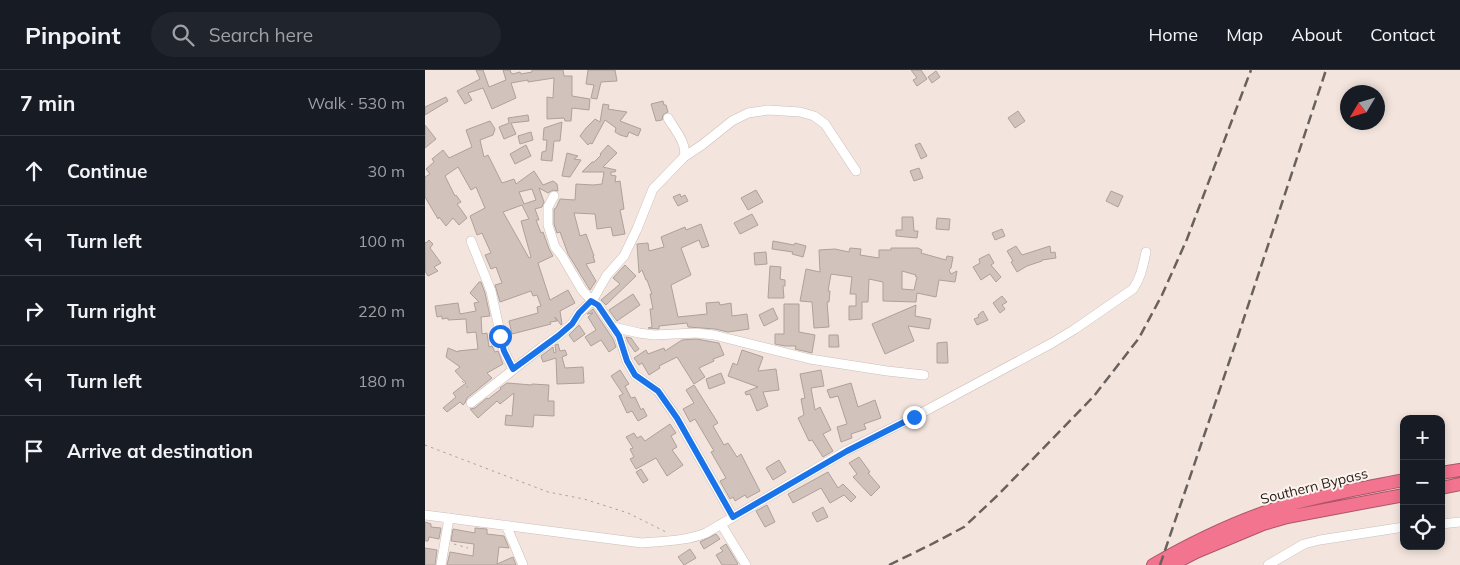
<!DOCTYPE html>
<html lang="en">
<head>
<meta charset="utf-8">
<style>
	:root { --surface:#171b24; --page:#20242c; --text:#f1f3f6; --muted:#9ea1a6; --line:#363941 }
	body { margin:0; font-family:Mulish,sans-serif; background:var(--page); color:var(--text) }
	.controls { position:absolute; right:15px; bottom:15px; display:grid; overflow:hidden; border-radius:10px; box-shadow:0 2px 8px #0003 }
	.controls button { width:45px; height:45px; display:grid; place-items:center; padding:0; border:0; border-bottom:1px solid var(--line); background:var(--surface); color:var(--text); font:25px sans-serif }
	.compass { position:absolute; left:915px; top:15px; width:45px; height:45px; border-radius:50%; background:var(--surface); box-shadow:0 2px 8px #0003; rotate:232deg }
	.stop { position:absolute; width:15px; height:15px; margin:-11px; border:4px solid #1a73e8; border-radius:50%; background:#fff }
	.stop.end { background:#1a73e8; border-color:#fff; box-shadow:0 1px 5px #0008 }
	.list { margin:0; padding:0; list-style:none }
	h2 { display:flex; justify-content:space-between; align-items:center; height:65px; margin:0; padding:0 20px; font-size:21px }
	h2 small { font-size:16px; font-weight:400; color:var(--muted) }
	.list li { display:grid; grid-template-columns:32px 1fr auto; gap:15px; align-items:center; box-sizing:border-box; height:70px; padding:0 20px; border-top:1px solid var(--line) }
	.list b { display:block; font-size:19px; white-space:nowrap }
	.list em { font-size:16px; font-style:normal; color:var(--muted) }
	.icon { flex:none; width:28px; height:28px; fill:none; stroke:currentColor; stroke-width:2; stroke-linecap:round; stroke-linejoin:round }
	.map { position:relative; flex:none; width:1035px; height:495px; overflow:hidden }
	header { display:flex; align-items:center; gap:30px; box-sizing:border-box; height:70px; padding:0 25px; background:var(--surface); border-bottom:1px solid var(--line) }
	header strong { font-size:24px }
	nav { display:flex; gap:28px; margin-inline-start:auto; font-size:18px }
	.search { width:350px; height:45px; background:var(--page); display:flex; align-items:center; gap:12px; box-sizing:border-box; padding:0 18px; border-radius:28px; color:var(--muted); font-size:19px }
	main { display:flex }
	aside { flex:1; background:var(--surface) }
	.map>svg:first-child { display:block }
</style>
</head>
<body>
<header>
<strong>Pinpoint</strong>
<div class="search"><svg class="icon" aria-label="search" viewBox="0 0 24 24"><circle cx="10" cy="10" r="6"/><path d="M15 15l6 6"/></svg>Search here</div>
<nav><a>Home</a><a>Map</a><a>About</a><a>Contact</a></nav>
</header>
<main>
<aside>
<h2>7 min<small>Walk · 530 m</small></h2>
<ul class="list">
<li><svg class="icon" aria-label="ahead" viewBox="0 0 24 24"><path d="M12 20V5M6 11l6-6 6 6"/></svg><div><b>Continue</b></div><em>30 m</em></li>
<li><svg class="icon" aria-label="left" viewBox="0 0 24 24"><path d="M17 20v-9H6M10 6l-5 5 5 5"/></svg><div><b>Turn left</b></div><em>100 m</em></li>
<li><svg class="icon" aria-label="right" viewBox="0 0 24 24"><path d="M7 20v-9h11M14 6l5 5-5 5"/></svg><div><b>Turn right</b></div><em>220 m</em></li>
<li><svg class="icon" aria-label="left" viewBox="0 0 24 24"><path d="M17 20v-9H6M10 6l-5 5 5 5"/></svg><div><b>Turn left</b></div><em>180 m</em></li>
<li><svg class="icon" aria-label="arrive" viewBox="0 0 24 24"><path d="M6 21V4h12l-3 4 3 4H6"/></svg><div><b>Arrive at destination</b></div></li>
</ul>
</aside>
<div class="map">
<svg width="1035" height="495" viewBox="0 0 1035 495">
	<rect width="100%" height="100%" fill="#f3e5de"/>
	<path fill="#d1c3bc" stroke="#aea19a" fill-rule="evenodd" d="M51 0H58L64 17 81 10 78 0H85L86 3 88 4 95 2 96 4 107 2V0H138L139 6H147V26L165 29 164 40 147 38 146 51H140L139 48 122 49V27L128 28 129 8 103 12V10L86 13 91 28 67 39 58 18 43 23 47 30 40 34 32 21 55 9Z
		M163 0H190L192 11 176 12 172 29 166 28 169 15 161 14Z
		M486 0H496L502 9 492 16 488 10 492 8Z
		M511 1 515 7 507 13 503 7Z
		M21 27 23 31 0 45V37Z
		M238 31 239 35H241L243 42 238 45 237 50 231 51 226 34Z
		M178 34 184 35 183 39 202 42 195 51 216 59 213 66 204 62 202 67 195 65 190 62 191 58 180 50 167 74 165 73 163 75 155 66 161 58 170 49 175 52Z
		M593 41 600 51 590 58 583 48Z
		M103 45 104 51 86 53 91 64 79 69 74 57 84 53 83 48Z
		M65 51 70 59 68 65 55 70 59 87 63 85 77 113 89 109 91 114 109 101 118 115 128 111 132 114 133 121 128 120 123 123 114 118 119 132 117 137 110 139 114 150H111L116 163 118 162 124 179 128 186 113 193 125 230 143 220 150 233 135 241 137 254 136 255 130 247 132 251 125 252 126 254 87 264 84 251 113 243 112 237 116 236 112 225 108 226 106 221 75 232 70 215 77 213 71 197 66 199 60 185 66 183 57 163 52 165 45 146 60 138 51 117 46 120 33 97 20 106 30 126 31 125 36 132 32 134 42 148 34 155 28 148 21 156 14 147 13 149 0 127V107L5 104 1 99 9 92 7 89 18 80 24 88 47 77 41 60ZM107 119 111 130 99 134 94 122ZM97 135 104 149 96 151 106 187 104 188 78 142Z
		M137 52 135 71H129L127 91 116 90 117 82 121 81 122 70H118L119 58Z
		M0 55 11 69 0 78Z
		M106 62 108 70 95 74 93 66Z
		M495 73 502 86 496 89 490 75Z
		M101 75 106 86 90 94 85 84Z
		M183 75 192 83 178 97 191 100 190 102H186V105L191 106 190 112 195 111 199 139 195 140 200 164 188 166 186 157 172 159 170 144 149 143 155 166 161 164 169 186H168L170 192 161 194 171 211 165 220 143 184 135 162 132 163 129 154V139L131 138 135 129 150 130 151 114 168 115 177 114 179 102H157L167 92H169L176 85 175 84Z
		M142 83 153 86 149 89 156 90 145 107 137 106Z
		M494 98 498 108 489 111 485 101Z
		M331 120 338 132 323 140 316 128Z
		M686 121 698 126 693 137 681 131Z
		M255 124 256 127 260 125 263 131 253 136 248 127Z
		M327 144 333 155 315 164 309 153Z
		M477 147H488L489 161H493L492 168 471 166V160H477Z
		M512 148 525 149 524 160 511 159Z
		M276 154 284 176 277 178 274 170 256 178 266 205 246 215 253 247 282 244 281 233 294 232 295 235 306 233 307 246 322 244 324 259 303 262 290 259 263 257 262 253 234 256V259L223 258 227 257 225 239H228L225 224H227L222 210H221L217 200 214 203 212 174 223 173 224 181 239 177 236 167 260 157 261 160Z
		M577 159 580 166 570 170 567 163Z
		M4 170 8 174 5 178 16 193 9 197 13 201 3 206 0 201V172L1 173Z
		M348 171 369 175 370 173 381 176 378 187 367 184 368 182 347 179Z
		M591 176 597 185 625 176 626 183 630 182 631 188 617 190V191L602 196 592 202 586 192 588 191 582 181Z
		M425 178 436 179 435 185 454 188V180H466V178H493L497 180 496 183 521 190 522 186 528 187 526 198 524 200 526 204 532 201 530 212 514 210 511 227 492 223 491 232 458 231V212L444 209 443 232H437V249L424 250V236H431V224H425L427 207 406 204 403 221H405L404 232H402L404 257 389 258 387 232 375 231 381 199 395 202 394 180 410 179 424 182ZM477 201 491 205 490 206 492 207 489 220 477 219Z
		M341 182 342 194 330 195 329 183Z
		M564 184 569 193 566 195 576 207 571 212 565 204 556 210 548 197 555 193 554 189Z
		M200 195 211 206 181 235 176 230 195 214 188 208Z
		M345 196 356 197 355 209 360 210V216H358L359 228H343Z
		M54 212H56L60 223 65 246 56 247 57 264 62 263 64 277 67 276 70 282 73 281 78 294 62 303 67 308 42 328 40 333 38 335 35 332 22 342 18 338 31 327 28 323 41 313 30 301 35 297 21 287 23 278 33 282V281L53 279 51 262 42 263 41 249 23 250V248L17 249V246L12 247 10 236 33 233 35 244 51 241 49 233 54 232 45 223Z
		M208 224 215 235 192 251 184 240Z
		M577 226 582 232 577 235 580 239 575 243 568 233Z
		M359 234H374V262L390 265 387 283 370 279 371 276H360L350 274V264H359Z
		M491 235 490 246 506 249 504 259 483 256 489 271 460 284 447 254Z
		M348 238 353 249 339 256 334 245Z
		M168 239 188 269 191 277 184 282 176 270 166 276 160 267 171 260 163 247 168 243 162 244Z
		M558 241 563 250 552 255 549 249 554 247 553 245Z
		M154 255 160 264 149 272 144 265Z
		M404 265H413L414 277H404Z
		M201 267 206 268 214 279 210 282 203 272Z
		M271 269 294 273 299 285 288 289 289 291 274 298 280 307 269 314 252 287 234 296 235 298 224 305 217 293 214 295 209 288 221 280 223 284 239 278 240 281 257 270Z
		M522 272 523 293H512V273Z
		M133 274 135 281 140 280 142 285 137 287 140 298 158 297 159 313 132 314 131 288 118 292 116 286 128 277 129 283 131 282 130 275Z
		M317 280 338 287 333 301 351 299 354 320 338 322 343 336 332 341 325 324 321 325 320 322 333 317 303 306 308 293 312 295Z
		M195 300 204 314 200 316 206 328 210 327 216 340 218 338 222 346 213 351 207 341 202 343 194 326 198 324 186 306Z
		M396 300 399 316 386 318 390 340 395 337 406 360 398 364 408 381 398 387 387 370 384 371 373 348 379 345 376 329 380 328 375 304Z
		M296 303 300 313 284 319 281 309Z
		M82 313 107 315V314L124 315 123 331H129V346L109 345 108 357 80 355 81 345 87 346 89 323 75 334 72 331 53 348 45 339 50 338 62 328 63 329 76 319 75 318Z
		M426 313 433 337 450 330 456 348 439 354 441 359 426 364 427 368 416 372 412 357 422 354 413 326 405 328 402 320Z
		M269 315 293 353 288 356 299 375 303 373 312 387 316 384 335 421 322 428 320 425 310 431 308 427 305 429 295 411 301 408 286 382 289 381 270 349 265 352 258 339 269 333 261 320Z
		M245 354 251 363 246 366 252 377 247 380 258 395 242 406 231 388 211 399 205 389 209 387 205 379 208 378 201 367 209 363 212 368 216 366 220 371Z
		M434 387 445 402 443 403 455 417 446 426 428 407 432 404 424 393Z
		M354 390 361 402 348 410 341 398Z
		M216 399 223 410 218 413 211 402Z
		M403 402 413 418 418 414 431 427 426 432 419 425 405 433 396 418 368 433 363 424Z
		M342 435 350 452 340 457 331 441Z
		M398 437 403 447 392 452 387 443Z
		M0 452 6 454V457L16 458 14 469 4 467 3 471H0Z
		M50 458 62 459V464L79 466 84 478 74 477 72 494 88 487 91 495H22L25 482 48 486 49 474 26 471 28 459 50 463Z
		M291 464 295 469 279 479 275 472Z
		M301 474 313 494 311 495H297L291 485 298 481 295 478Z
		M0 478 12 480 10 495H0Z
		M265 479 271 488 259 495 253 487Z"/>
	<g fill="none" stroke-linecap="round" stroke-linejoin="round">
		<g stroke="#ccbeb7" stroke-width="10">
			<path id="minor" d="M259 87 277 75 307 51 323 43 343 40 375 42 389 46 400 54 431 101
				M129 126 123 137V155L130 177 137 186 157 220 167 231 173 235 194 266 202 291 210 305 233 321 252 348 308 447
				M46 171 66 221 79 281 88 299
				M188 257 214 263 229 265 271 263 289 265 385 289 462 301 499 305
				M46 333 117 277 133 266 147 254 154 243 167 231 182 205 199 186 212 159 228 119 259 87C263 74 249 59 243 48
				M0 445 217 473C238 471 261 471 281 463L421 381 489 347 627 273 650 259 708 219C716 208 718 195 721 182
				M296 454 321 495
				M1016 454 1035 452
				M81 455 98 495
				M16 495 24 448
				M843 495 879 474 895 470 979 457"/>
		</g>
		<g stroke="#ab5667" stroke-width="14">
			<path id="highway" d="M1016 403 1035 400
				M1016 418 1035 414
				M728 495C768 472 811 451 856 437 896 425 938 418 979 410
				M746 495 771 482 838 454 862 447 979 425"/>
		</g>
		<path stroke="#ada29d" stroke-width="1" stroke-dasharray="2.5 4" stroke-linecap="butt" d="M37 311 46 321
			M0 375 123 422 159 429 203 443 241 462
			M29 474 43 478"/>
		<use href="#minor" stroke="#fff" stroke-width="9"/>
		<use href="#highway" stroke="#f3748f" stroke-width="12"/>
		<path stroke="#6a615e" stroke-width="2.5" stroke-dasharray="10 5" stroke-linecap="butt" d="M464 495 505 475 539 457 573 425 669 326 714 268 737 225 762 169 826 0
			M735 495 813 266 901 0"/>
	</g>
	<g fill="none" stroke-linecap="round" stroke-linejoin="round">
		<path stroke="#1a73e8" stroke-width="6" d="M75 266 79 281 88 299 133 266 147 254 154 243 166 231 173 235 194 266 202 291 210 305 233 321 252 348 308 447 422 381 489 347"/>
	</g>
	<g text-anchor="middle" stroke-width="4" stroke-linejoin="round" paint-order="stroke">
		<g font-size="14" fill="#251f1d" stroke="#fef2ed">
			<text transform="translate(889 416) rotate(-14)" y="5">Southern Bypass</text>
		</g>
	</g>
</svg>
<div class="controls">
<button>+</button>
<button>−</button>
<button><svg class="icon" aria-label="locate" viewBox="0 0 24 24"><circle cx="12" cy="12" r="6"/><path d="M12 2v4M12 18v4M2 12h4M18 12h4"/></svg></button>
</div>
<svg class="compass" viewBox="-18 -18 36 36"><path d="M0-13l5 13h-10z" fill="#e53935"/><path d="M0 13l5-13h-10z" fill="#9ea1a6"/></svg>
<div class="stop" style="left:75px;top:266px"></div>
<div class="stop end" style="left:489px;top:347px"></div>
</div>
</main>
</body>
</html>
